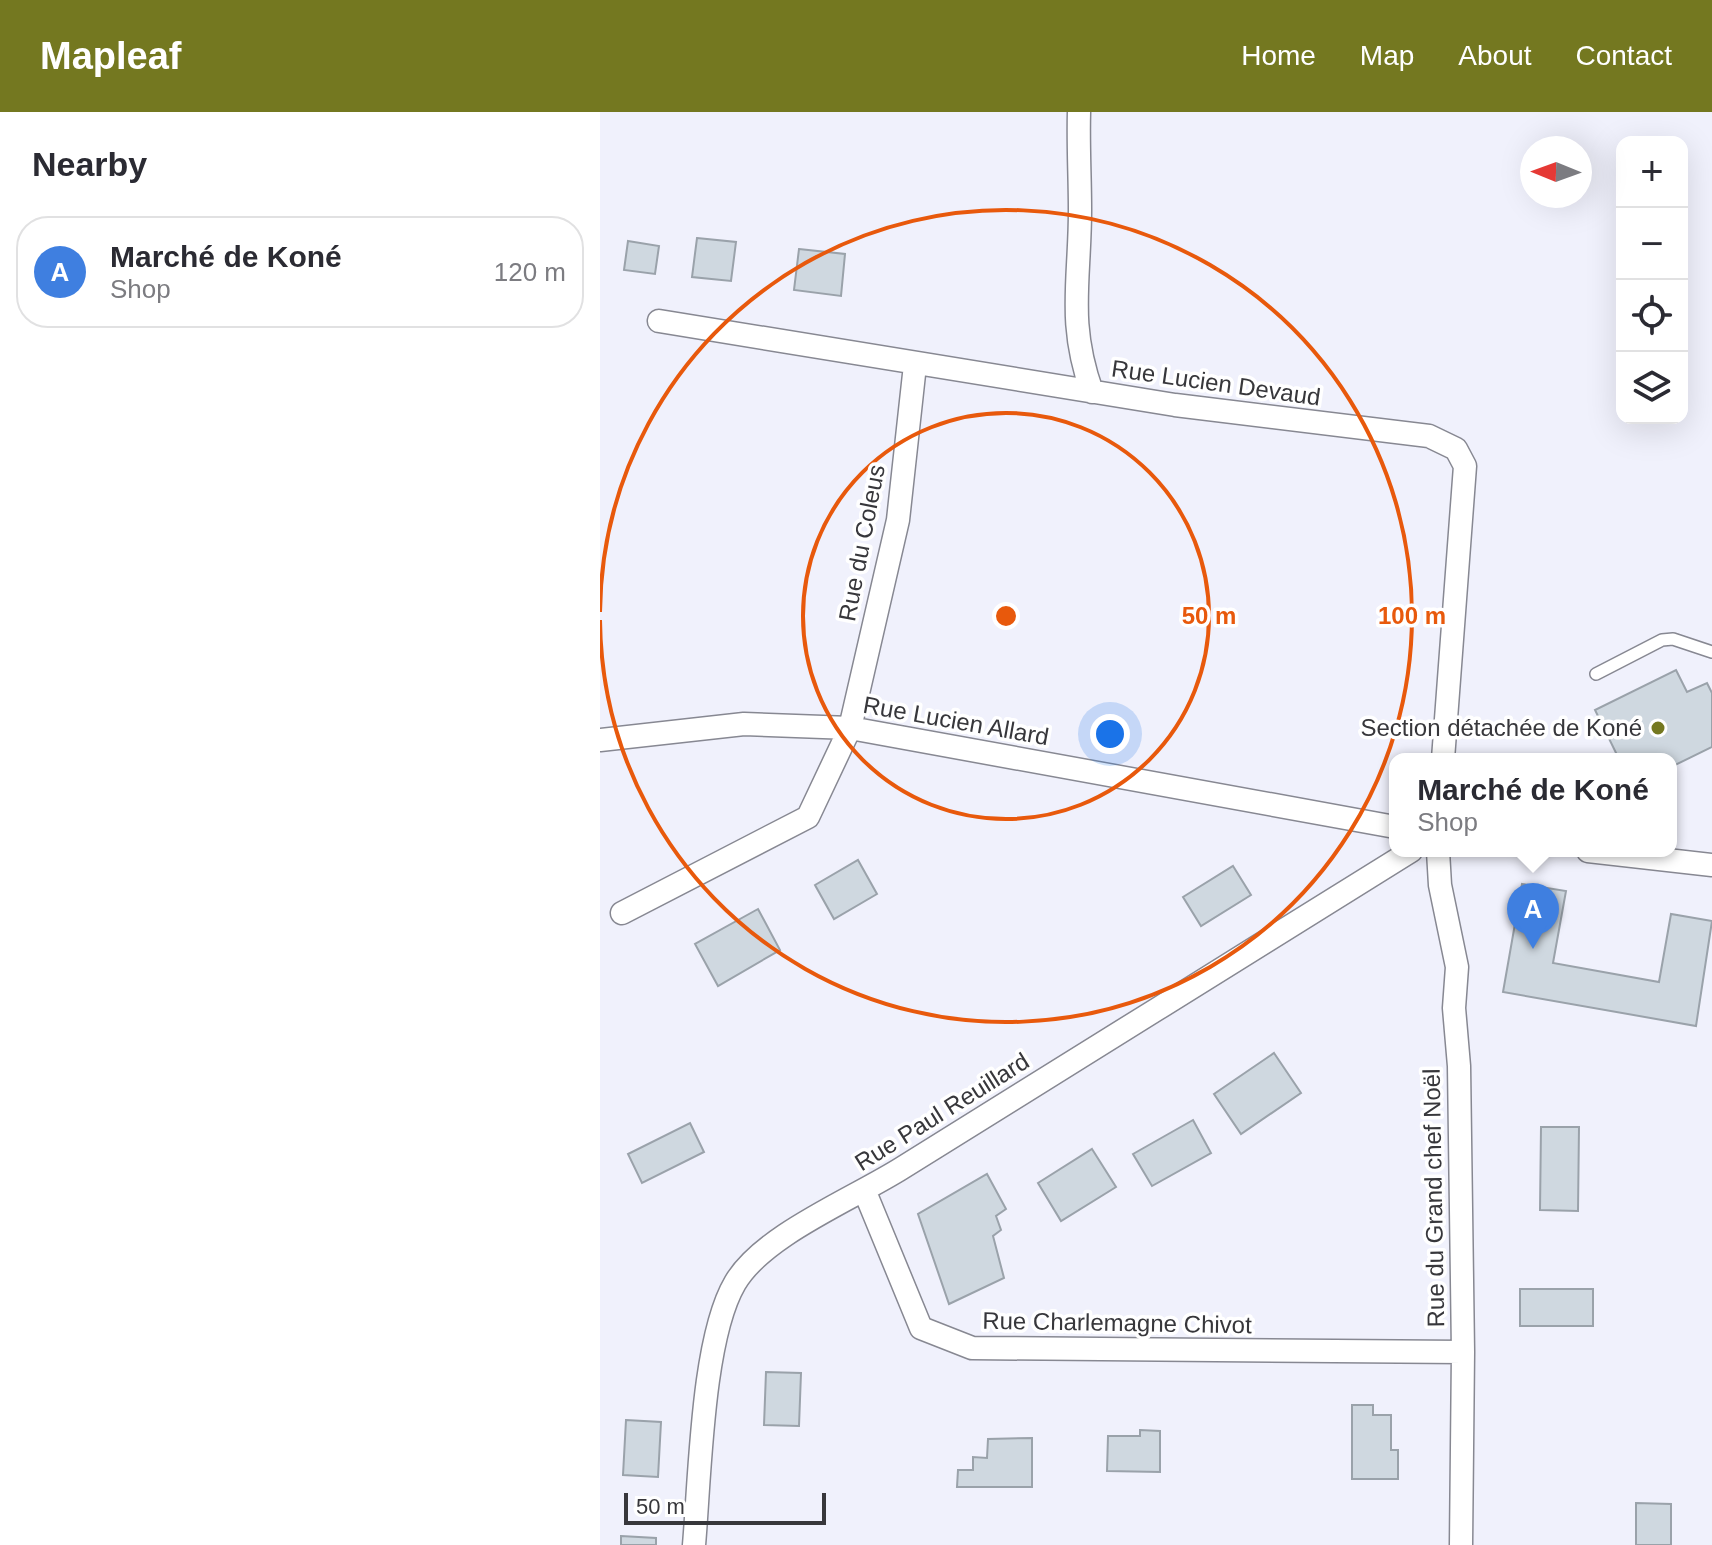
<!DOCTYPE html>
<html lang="en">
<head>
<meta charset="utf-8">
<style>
	:root { --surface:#fff; --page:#f2f2f3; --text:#2b2b33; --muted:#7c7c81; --line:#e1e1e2; --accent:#747820 }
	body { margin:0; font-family:Helvetica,sans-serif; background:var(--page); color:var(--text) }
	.controls { position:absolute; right:24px; top:24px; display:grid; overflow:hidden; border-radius:16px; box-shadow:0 8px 32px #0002 }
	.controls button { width:72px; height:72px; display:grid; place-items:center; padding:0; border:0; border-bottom:2px solid var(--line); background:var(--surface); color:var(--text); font:40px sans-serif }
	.compass { position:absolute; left:920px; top:24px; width:72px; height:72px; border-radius:50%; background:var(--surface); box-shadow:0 8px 32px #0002; rotate:271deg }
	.scale { position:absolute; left:24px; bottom:20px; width:202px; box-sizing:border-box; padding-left:8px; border:4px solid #37373b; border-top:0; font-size:22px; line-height:28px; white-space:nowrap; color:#37373b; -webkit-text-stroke:6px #fff; paint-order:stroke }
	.you { position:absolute; left:510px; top:622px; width:28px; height:28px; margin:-20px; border:6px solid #fff; border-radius:50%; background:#1a73e8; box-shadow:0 0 0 12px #1a73e833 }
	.badge { display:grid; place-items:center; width:52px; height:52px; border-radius:50%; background:var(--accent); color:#fff; font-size:26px; font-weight:700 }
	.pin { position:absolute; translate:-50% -66px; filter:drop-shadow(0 2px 4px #0008) }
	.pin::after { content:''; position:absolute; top:42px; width:28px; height:24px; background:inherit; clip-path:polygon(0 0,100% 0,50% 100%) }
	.popup { position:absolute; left:789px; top:641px; width:288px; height:104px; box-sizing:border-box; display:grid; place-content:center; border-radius:16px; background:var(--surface); filter:drop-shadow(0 2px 6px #0005); font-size:26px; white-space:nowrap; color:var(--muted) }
	.popup b { font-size:30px; color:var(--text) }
	.popup::after { content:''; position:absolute; left:50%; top:100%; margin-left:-16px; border:16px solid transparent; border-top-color:var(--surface) }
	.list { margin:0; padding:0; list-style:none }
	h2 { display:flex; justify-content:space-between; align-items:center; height:104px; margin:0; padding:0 32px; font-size:34px }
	h2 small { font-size:26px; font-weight:400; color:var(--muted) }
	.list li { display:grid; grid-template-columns:52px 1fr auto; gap:24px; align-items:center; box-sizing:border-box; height:112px; margin:0 16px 16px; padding:0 16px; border:2px solid var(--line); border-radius:32px }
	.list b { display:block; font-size:30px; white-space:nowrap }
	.list p { margin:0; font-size:26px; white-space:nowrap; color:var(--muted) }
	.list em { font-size:26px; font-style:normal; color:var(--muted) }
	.icon { flex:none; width:44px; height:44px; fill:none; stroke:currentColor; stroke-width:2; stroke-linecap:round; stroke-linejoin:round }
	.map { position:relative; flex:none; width:1112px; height:1433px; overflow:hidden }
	header { display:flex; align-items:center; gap:48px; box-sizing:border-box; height:112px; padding:0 40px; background:var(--accent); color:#fff }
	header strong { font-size:38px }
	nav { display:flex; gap:44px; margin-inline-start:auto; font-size:28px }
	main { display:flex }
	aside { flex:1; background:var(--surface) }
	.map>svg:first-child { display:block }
</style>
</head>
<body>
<header>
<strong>Mapleaf</strong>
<nav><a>Home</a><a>Map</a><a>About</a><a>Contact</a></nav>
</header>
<main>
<aside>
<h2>Nearby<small></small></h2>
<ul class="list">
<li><span class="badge" style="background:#3f7fe0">A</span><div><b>Marché de Koné</b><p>Shop</p></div><em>120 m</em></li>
</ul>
</aside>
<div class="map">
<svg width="1112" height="1433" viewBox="0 0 1112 1433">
	<rect width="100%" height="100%" fill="#f0f1fc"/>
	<path fill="#cfd8e0" stroke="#9aa2aa" stroke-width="2" d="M97 126 136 130 131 169 92 165Z
		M28 129 59 134 55 162 24 158Z
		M199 137 245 142 241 184 194 178Z
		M1076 558 1087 580 1107 571 1112 581V635L1071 655V647H1019L995 598Z
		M258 748 277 782 234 807 215 773Z
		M633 754 651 783 601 814 583 785Z
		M922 772 966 779 953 851 1059 870 1071 802 1112 809 1096 914 903 880Z
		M158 797 180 838 118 874 95 832Z
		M674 941 701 981 641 1022 614 982Z
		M593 1008 611 1041 552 1074 533 1042Z
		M90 1011 104 1040 42 1071 28 1042Z
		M941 1015H979L978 1099 940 1098Z
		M492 1037 516 1075 461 1109 438 1071Z
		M387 1062 406 1097 396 1104 401 1118 393 1124 404 1166 349 1192 318 1102Z
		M920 1177H993V1214H920Z
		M166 1260 201 1261 199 1314 164 1313Z
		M752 1293H773V1303H791V1338H798V1367H752Z
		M26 1308 61 1310 58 1365 23 1363Z
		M540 1318 560 1319V1360L507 1359 508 1324H540Z
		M432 1326V1375H357L358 1358H373V1345L387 1346 388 1327Z
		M1036 1391 1071 1392V1433H1036Z
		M21 1424 56 1426V1433H21Z"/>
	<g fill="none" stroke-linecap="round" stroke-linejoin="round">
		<g stroke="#878892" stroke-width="14">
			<path id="lane" d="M996 562 1062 528 1073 527 1112 540"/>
		</g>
		<g stroke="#878892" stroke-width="25">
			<path id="street" d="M479 0C478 33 480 65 480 98 480 169 467 210 492 280
				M59 209 575 293 829 324 856 337 865 354 843 647
				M0 628 144 612 250 616 795 715
				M838 739 840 773 857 855 854 896 859 954 863 1240 861 1433
				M988 739 1112 753
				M22 801 208 705 250 616 298 408 315 253
				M265 1080 321 1216 372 1236 863 1240
				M94 1433C100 1365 102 1227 135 1171 163 1123 253 1087 302 1056 472 950 641 845 811 739"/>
		</g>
		<use href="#lane" stroke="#fff" stroke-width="11"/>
		<use href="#street" stroke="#fff" stroke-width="22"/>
	</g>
	<g fill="none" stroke="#e8590c" stroke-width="4">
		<circle cx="406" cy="504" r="203"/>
		<path d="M0 500A406 406 0 1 1 0 508"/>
	</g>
	<circle fill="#747820" stroke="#fff" stroke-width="3" cx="1058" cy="616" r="8"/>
	<g text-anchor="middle" stroke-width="7" stroke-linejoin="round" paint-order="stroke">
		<g font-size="24" fill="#37373b" stroke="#fff">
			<text transform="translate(616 271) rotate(8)" y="8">Rue Lucien Devaud</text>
			<text transform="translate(262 431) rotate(-79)" y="8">Rue du Coleus</text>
			<text transform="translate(356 609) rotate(10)" y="8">Rue Lucien Allard</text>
			<text transform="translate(342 1000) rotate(-32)" y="8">Rue Paul Reuillard</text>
			<text transform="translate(834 1086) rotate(-91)" y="8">Rue du Grand chef Noël</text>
			<text transform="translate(517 1211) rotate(1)" y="8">Rue Charlemagne Chivot</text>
		</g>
		<g font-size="24" fill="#37373b" stroke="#fff" text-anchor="end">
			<text x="1042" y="624">Section détachée de Koné</text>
		</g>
	</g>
	<circle cx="406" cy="504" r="12" fill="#e8590c" stroke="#fff" stroke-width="4"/>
	<g font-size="24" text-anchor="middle" font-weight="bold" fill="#e8590c" stroke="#fff" stroke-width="7" stroke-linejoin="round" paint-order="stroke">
		<text x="609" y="512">50 m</text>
		<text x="812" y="512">100 m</text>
	</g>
</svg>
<div class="controls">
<button>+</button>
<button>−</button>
<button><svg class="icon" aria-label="locate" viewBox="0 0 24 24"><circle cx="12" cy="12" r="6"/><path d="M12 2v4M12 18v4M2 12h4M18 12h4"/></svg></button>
<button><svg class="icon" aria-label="layers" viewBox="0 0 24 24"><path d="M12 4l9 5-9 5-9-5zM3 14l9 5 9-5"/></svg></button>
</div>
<svg class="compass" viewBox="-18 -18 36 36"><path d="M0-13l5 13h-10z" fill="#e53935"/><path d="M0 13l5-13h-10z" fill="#7c7c81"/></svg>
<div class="scale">50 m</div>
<div class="you"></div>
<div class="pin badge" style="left:933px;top:837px;background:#3f7fe0">A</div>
<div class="popup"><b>Marché de Koné</b>Shop</div>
</div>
</main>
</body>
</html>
